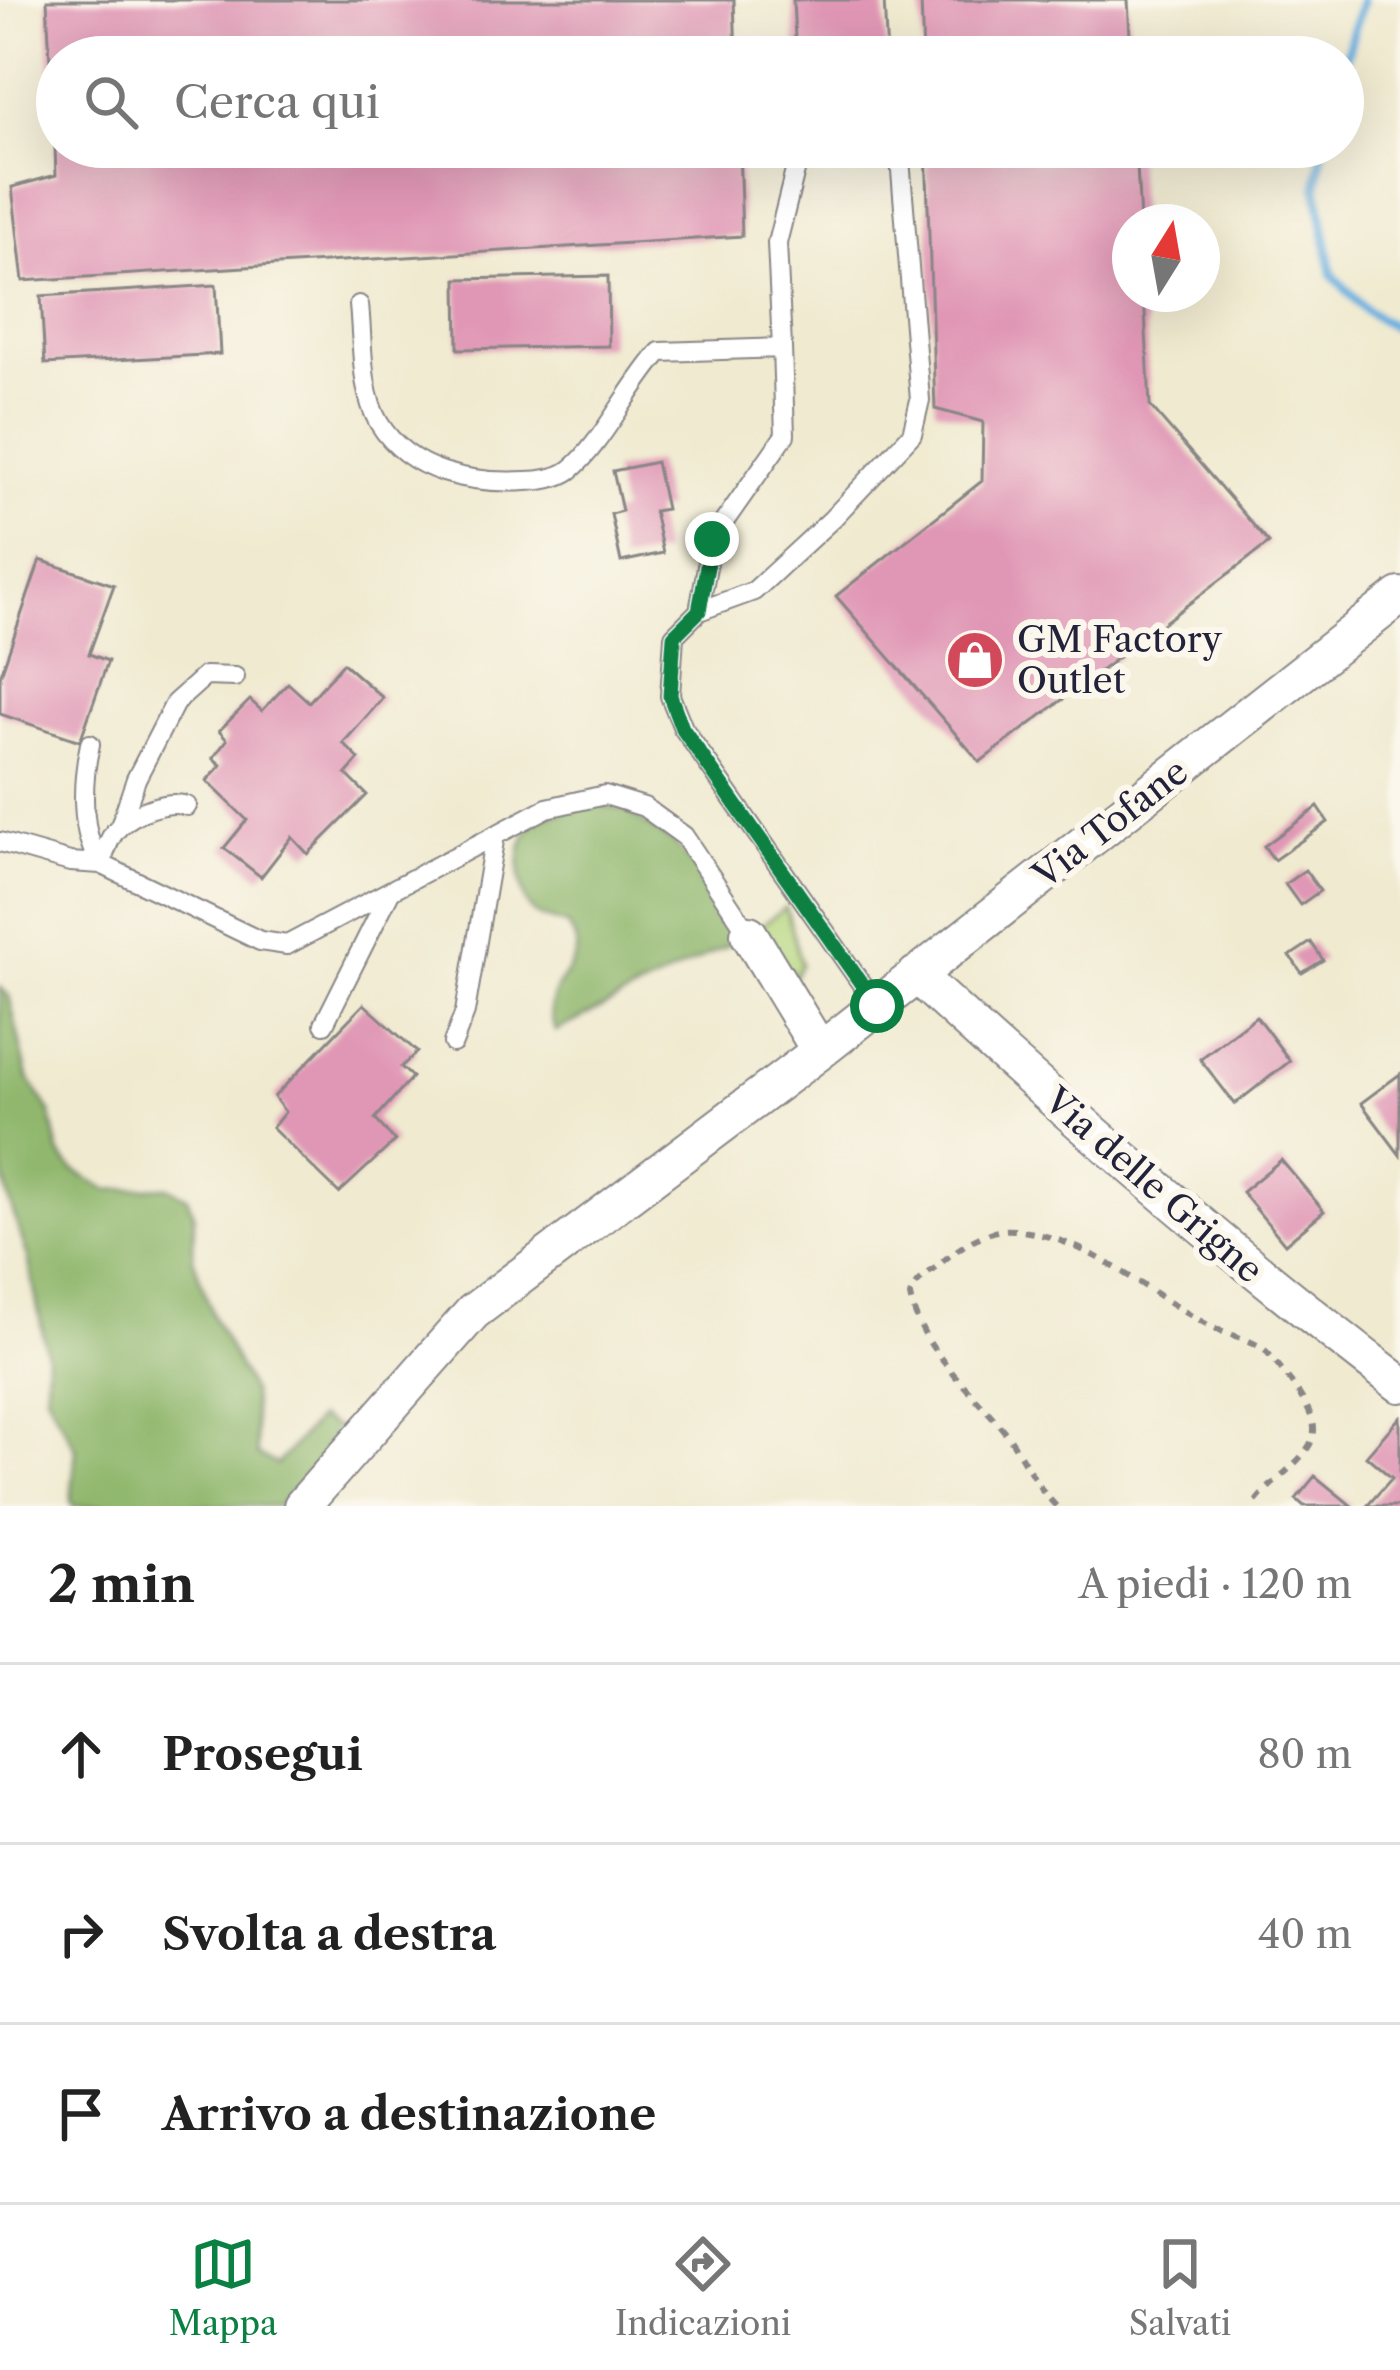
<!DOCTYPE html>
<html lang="it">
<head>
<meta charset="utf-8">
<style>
	:root { --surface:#fff; --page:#f2f2f2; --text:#222; --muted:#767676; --line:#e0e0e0; --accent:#0b8043 }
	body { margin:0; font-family:"Libre Caslon Text",serif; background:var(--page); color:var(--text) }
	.compass { position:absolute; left:1112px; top:204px; width:108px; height:108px; border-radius:50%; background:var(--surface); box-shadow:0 12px 48px #0002; rotate:11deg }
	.stop { position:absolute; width:36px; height:36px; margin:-27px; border:9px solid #0b8043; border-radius:50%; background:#fff }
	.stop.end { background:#0b8043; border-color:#fff; box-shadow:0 3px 12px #0008 }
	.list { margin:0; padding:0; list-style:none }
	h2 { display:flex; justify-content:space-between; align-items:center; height:156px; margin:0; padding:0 48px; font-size:51px }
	h2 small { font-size:39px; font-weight:400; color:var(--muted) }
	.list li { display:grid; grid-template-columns:78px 1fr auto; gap:36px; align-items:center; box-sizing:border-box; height:180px; padding:0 48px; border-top:3px solid var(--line) }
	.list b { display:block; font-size:45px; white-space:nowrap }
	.list em { font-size:39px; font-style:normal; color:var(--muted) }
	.icon { flex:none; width:66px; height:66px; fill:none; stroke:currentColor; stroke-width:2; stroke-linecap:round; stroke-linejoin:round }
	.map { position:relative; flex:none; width:1400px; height:1506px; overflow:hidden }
	.search { position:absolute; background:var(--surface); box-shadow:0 12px 48px #0002; left:36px; right:36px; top:36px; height:132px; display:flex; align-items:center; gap:30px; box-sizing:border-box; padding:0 42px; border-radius:66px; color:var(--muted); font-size:45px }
	.sheet { height:696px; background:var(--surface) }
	nav { display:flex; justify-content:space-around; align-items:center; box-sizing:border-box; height:168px; border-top:3px solid var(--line); background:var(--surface); font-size:33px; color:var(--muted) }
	nav a { display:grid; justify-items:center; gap:6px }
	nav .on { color:var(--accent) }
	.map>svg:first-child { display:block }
</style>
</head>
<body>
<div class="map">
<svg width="1400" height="1506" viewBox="0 0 1400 1506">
	<rect width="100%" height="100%" fill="#fbf7ec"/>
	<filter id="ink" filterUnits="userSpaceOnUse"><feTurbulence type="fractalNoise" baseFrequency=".00833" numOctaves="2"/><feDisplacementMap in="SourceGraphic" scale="24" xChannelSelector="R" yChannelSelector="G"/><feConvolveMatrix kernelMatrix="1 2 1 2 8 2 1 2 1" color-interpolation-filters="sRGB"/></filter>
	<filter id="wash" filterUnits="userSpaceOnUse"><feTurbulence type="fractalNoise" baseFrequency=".004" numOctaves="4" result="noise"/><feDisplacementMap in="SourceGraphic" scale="48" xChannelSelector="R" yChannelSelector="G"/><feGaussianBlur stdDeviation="2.7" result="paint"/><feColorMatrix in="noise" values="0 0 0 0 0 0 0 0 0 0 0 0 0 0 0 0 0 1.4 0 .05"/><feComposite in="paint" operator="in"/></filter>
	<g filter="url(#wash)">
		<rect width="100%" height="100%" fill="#f0ead0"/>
		<path fill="#b5d67e" stroke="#6c7c5c" stroke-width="3" d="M786 907 801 964 794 977 756 929Z"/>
		<path fill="#90b76d" stroke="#596c54" stroke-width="3" d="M597 804 625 810 675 844 698 872 738 940 556 1031C531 980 601 968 567 925 556 921 539 919 531 910 516 893 515 842 532 826 548 811 576 809 597 804Z
			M0 987 9 996 28 1078 50 1112 59 1153 72 1169 107 1190 167 1187 187 1197 194 1216 193 1258 213 1317 252 1393 257 1455 277 1464 318 1418 336 1427 317 1463 279 1506H74L71 1502 76 1449 46 1394 47 1355 28 1257 8 1198 0 1152Z"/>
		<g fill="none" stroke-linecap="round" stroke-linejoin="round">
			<path stroke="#68afdf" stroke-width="9" d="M1343 68 1362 0
				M1323 147 1317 186 1332 274 1365 310 1400 331"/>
		</g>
		<g id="blocks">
			<path fill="#e097b5" d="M47 0H734L736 57H57V122L53 123Z
				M793 0H884L887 57H796Z
				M921 0H1128L1131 57H923Z
				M55 147H739L742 236 23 281 12 187 56 175Z
				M926 147H1136L1140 222H1130V294H1144L1150 406 1269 543 980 762 836 596 982 481 983 422 935 409Z
				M608 276 609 346 458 349 457 279Z
				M216 285 220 354 45 364 41 296Z
				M656 462 666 509 654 511 663 553 621 562 611 514 622 511 613 471Z
				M40 560 114 585 89 654 108 661 80 741 0 714V677Z
				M343 663 383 698 343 743 359 759 346 774 367 795 308 854 292 837 261 877 224 848 247 820 207 781 221 765 213 758 227 740 219 731 250 700 262 711 288 683 309 702Z
				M1318 807 1328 822 1274 860 1264 846Z
				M1305 870 1320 891 1300 905 1285 884Z
				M1311 942 1323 960 1302 973 1290 956Z
				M364 1004 417 1052 401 1067 412 1077 375 1119 395 1141 339 1193 272 1128 285 1112 274 1097Z
				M1256 1016 1290 1061 1235 1104 1200 1059Z
				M1400 1074V1155L1361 1103Z
				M1281 1160 1324 1211 1285 1244 1242 1192Z
				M1400 1417V1506H1367L1392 1478 1366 1456Z
				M1315 1476 1352 1506H1304L1296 1499Z"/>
		</g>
	</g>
	<g filter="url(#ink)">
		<use href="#blocks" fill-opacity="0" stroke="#898686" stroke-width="3"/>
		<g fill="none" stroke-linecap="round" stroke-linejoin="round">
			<g stroke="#898686" stroke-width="22">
				<path id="service" d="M359 305C363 342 360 391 379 423 410 474 473 484 526 481 540 481 559 478 570 470 600 447 630 385 660 352L782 348 785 435 712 539 699 611
					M782 348 777 243 801 147
					M90 744C82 780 79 834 101 864L260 941 287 945 547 808 605 795 644 807 684 836 749 934
					M120 826 136 779 175 703 205 676 235 677
					M0 842 70 862 101 864
					M101 864C105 852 109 836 119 827 134 812 168 799 187 806
					M877 1006 683 728 670 696 674 636 699 611 754 591 832 519 912 434 920 400 899 147
					M324 1024 390 892
					M453 1043 465 1012 495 835"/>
			</g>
			<g stroke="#898686" stroke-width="40">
				<path id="minor" d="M749 934 820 1051
					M916 975C1072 1118 1232 1256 1400 1384
					M302 1506 473 1312 820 1051 1400 596"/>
			</g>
			<path stroke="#898686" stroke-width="6" stroke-dasharray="9 9" stroke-linecap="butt" d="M1056 1506C1037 1487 1027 1465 1013 1443 980 1395 922 1356 910 1296 915 1280 929 1274 941 1263 959 1247 989 1227 1014 1230 1089 1237 1146 1293 1210 1326 1226 1335 1255 1339 1268 1353 1281 1368 1315 1410 1314 1430 1314 1457 1268 1481 1253 1506"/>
			<use href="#service" stroke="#fff" stroke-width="18"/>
			<use href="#minor" stroke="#fff" stroke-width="36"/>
		</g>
	</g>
	<g fill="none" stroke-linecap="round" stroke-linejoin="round" filter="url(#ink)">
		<path stroke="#0b8043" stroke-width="15" d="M712 539 699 611 674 636 670 696 682 728 877 1006"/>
	</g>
	<defs>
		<g id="shop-disc" transform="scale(3)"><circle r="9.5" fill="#d1495b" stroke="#fbf7ec"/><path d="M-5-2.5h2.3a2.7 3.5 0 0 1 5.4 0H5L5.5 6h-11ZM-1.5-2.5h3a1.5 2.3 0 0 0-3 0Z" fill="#fff"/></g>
	</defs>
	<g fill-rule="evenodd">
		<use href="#shop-disc" x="975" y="660"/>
	</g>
	<g text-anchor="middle" stroke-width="12" stroke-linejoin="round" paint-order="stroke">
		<g font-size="36" fill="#22223b" stroke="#fbf7ec" text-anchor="start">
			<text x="1017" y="652">GM Factory<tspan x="1017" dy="41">Outlet</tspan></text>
		</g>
		<g font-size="36" fill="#22223b" stroke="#fbf7ec">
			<text transform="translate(1110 823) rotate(-38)" y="13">Via Tofane</text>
			<text transform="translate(1154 1185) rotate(41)" y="13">Via delle Grigne</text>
		</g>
	</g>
</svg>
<svg class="compass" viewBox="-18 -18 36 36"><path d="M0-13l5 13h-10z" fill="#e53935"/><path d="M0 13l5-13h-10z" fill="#767676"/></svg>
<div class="stop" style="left:877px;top:1006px"></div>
<div class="stop end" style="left:712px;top:539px"></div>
<div class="search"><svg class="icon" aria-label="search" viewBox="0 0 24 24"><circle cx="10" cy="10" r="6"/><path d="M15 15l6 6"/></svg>Cerca qui</div>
</div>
<section class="sheet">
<h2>2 min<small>A piedi · 120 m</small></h2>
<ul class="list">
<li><svg class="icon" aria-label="ahead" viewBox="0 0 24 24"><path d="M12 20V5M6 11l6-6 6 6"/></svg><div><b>Prosegui</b></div><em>80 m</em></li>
<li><svg class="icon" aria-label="right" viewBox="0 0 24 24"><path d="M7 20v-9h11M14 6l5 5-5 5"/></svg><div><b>Svolta a destra</b></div><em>40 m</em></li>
<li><svg class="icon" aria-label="arrive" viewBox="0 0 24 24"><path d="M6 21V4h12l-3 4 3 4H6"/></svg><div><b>Arrivo a destinazione</b></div></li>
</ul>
</section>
<nav>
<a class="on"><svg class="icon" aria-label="map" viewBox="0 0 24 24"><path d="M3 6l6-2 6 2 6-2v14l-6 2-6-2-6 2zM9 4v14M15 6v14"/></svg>Mappa</a>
<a><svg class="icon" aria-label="directions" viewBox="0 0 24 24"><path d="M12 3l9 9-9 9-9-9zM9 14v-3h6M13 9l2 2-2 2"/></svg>Indicazioni</a>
<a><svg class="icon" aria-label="saved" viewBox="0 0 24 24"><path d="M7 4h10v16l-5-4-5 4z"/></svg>Salvati</a>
</nav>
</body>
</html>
